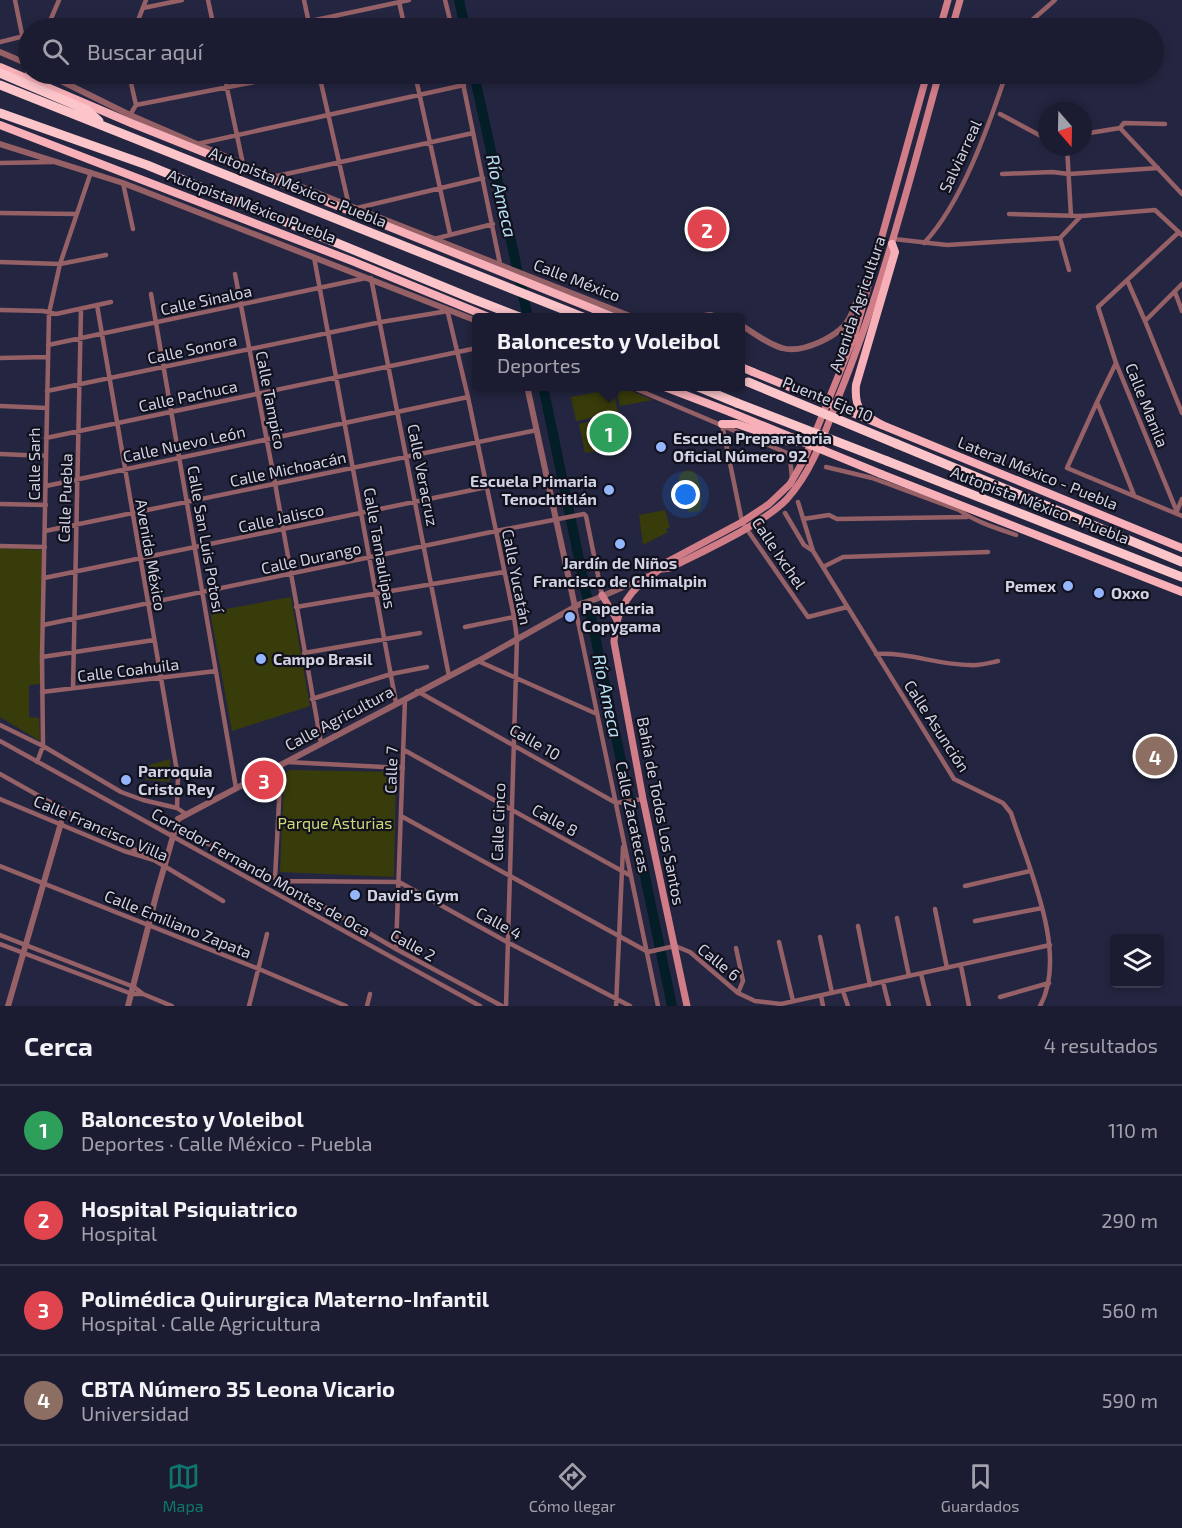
<!DOCTYPE html>
<html lang="es">
<head>
<meta charset="utf-8">
<style>
	:root { --surface:#1b1c31; --page:#242539; --text:#f1f3f6; --muted:#a0a1ab; --line:#393a4d; --accent:#0f766e }
	body { margin:0; font-family:"Exo 2",sans-serif; background:var(--page); color:var(--text) }
	.controls { position:absolute; right:18px; bottom:18px; display:grid; overflow:hidden; border-radius:6px; box-shadow:0 3px 9px #0003 }
	.controls button { width:54px; height:54px; display:grid; place-items:center; padding:0; border:0; border-bottom:2px solid var(--line); background:var(--surface); color:var(--text); font:30px sans-serif }
	.compass { position:absolute; left:1038px; top:102px; width:54px; height:54px; border-radius:50%; background:var(--surface); box-shadow:0 3px 9px #0003; rotate:160deg }
	.you { position:absolute; left:686px; top:495px; width:21px; height:21px; margin:-15px; border:4px solid #fff; border-radius:50%; background:#1a73e8; box-shadow:0 0 0 9px #1a73e833 }
	.badge { display:grid; place-items:center; width:39px; height:39px; border-radius:50%; background:var(--accent); color:#fff; font-size:20px; font-weight:700 }
	.pin { position:absolute; translate:-50% -50%; border:3px solid #fff; box-shadow:0 2px 6px #0006 }
	.popup { position:absolute; left:472px; top:313px; width:273px; height:78px; box-sizing:border-box; display:grid; place-content:center; border-radius:6px; background:var(--surface); filter:drop-shadow(0 2px 4px #0005); font-size:20px; white-space:nowrap; color:var(--muted) }
	.popup b { font-size:22px; color:var(--text) }
	.popup::after { content:''; position:absolute; left:50%; top:100%; margin-left:-12px; border:12px solid transparent; border-top-color:var(--surface) }
	.list { margin:0; padding:0; list-style:none }
	h2 { display:flex; justify-content:space-between; align-items:center; height:78px; margin:0; padding:0 24px; font-size:26px }
	h2 small { font-size:20px; font-weight:400; color:var(--muted) }
	.list li { display:grid; grid-template-columns:39px 1fr auto; gap:18px; align-items:center; box-sizing:border-box; height:90px; padding:0 24px; border-top:2px solid var(--line) }
	.list b { display:block; font-size:22px; white-space:nowrap }
	.list p { margin:0; font-size:20px; white-space:nowrap; color:var(--muted) }
	.list em { font-size:20px; font-style:normal; color:var(--muted) }
	.icon { flex:none; width:33px; height:33px; fill:none; stroke:currentColor; stroke-width:2; stroke-linecap:round; stroke-linejoin:round }
	.map { position:relative; flex:none; width:1182px; height:1006px; overflow:hidden }
	.search { position:absolute; background:var(--surface); box-shadow:0 3px 9px #0003; left:18px; right:18px; top:18px; height:66px; display:flex; align-items:center; gap:15px; box-sizing:border-box; padding:0 21px; border-radius:33px; color:var(--muted); font-size:22px }
	.sheet { height:438px; background:var(--surface) }
	nav { display:flex; justify-content:space-around; align-items:center; box-sizing:border-box; height:84px; border-top:2px solid var(--line); background:var(--surface); font-size:16px; color:var(--muted) }
	nav a { display:grid; justify-items:center; gap:3px }
	nav .on { color:var(--accent) }
	.map>svg:first-child { display:block }
</style>
</head>
<body>
<div class="map">
<svg width="1182" height="1006" viewBox="0 0 1182 1006">
	<rect width="100%" height="100%" fill="#242641"/>
	<path fill="#383b0a" d="M613 387H621L653 400 620 406 616 388Z
		M613 389 618 413 576 421 571 397Z
		M615 416 621 446 604 450 598 420Z
		M596 420 602 450 585 453 579 424Z
		M685 471C689 471 692 470 695 473 701 480 703 504 699 511L689 512C681 505 677 484 680 474Z
		M665 510 670 527 666 529 668 532 643 545 639 515Z
		M0 548 42 550 40 684 29 685V717L39 718 40 741 0 717Z
		M291 597 310 706 232 731 210 612Z
		M170 759V782L146 780V766Z
		M290 770 396 772 394 877 280 872 284 775Z"/>
	<g fill="none" stroke-linecap="round" stroke-linejoin="round">
		<path stroke="#041e28" stroke-width="10" d="M459 0 465 28
			M474 74 528 318
			M543 386 672 1006"/>
		<path stroke="#956066" stroke-width="4.5" d="M15 0 28 64 27 78
			M208 0 214 28
			M304 0 310 28
			M445 0 452 28
			M399 2 405 28
			M143 8 182 0
			M47 28 59 0
			M135 28 146 0
			M278 28 409 0
			M1023 28 1055 0
			M0 42 28 35
			M129 74 136 105
			M224 74 243 164
			M319 74 349 206
			M415 74 450 234
			M461 74 500 264
			M1000 114 1041 136 1047 137
			M130 115 136 105 295 74
			M1120 128 1182 194
			M1083 134 1120 128 1124 123 1165 124
			M197 144 464 85
			M1067 147 1071 216
			M0 163 53 162
			M1002 174 1052 172 1069 174 1158 168
			M277 176 473 133
			M123 183 133 229
			M357 208 483 178
			M0 213 76 214
			M1009 214 1082 216 1155 210 1182 235
			M1060 238 1069 270
			M1060 238 1081 216
			M434 239 493 224
			M894 239 947 245 1060 238
			M924 243C962 203 989 125 1006 74
			M314 257 396 703
			M0 262 60 264 106 255
			M235 274 275 483 321 743
			M371 278 449 676
			M1127 280 1145 321 1182 413
			M1175 292 1182 311
			M151 294 236 788
			M97 305 178 777 177 808
			M447 309 468 397 514 617 517 639 506 1006
			M0 310 43 311 56 314 111 302
			M1145 321 1182 284
			M48 345 366 278
			M0 358 47 357
			M1116 363 1097 402 1067 468 1182 516
			M629 386 787 453 790 457 792 479
			M47 391 381 322 448 311
			M1097 402 1134 495
			M0 406 47 408
			M722 424 742 522 746 528 808 617 847 607
			M46 438 477 348
			M0 454 46 456
			M826 467 872 478 959 510C976 522 996 528 1016 535
			M46 486 468 397
			M798 502 813 551 954 779 1003 803 1011 813C1028 866 1069 954 1040 1006
			M0 504 46 505
			M1177 512 1116 363 1098 307 1179 232
			M785 513 804 545 813 551
			M1176 513 1182 499
			M803 519 829 515 837 519 967 517
			M45 531 537 430
			M0 546 45 547
			M823 567 843 557 988 552
			M44 578 487 487
			M296 607 504 572
			M575 607 658 1006
			M43 625 496 531 584 514 586 516 602 595
			M465 627 514 617
			M304 653 420 633
			M876 654C908 652 938 665 970 665 979 666 989 663 998 661
			M42 657 154 640
			M478 661 597 714
			M73 688 81 309
			M417 691 616 803 643 799
			M42 692 216 671
			M312 699 391 674 427 667
			M0 725 43 746 121 792 143 800 177 808 186 814
			M0 741 480 1006
			M404 750 631 876
			M37 762 43 746 42 657 49 313 60 264 91 172
			M287 762 403 768
			M0 774 144 855
			M0 799 124 851 154 860 223 901
			M401 816 648 952 675 946 690 952 738 993 755 1001 781 1004 1050 945
			M187 833 275 878 396 949 502 1006
			M0 866 259 969 346 1006
			M275 878 281 764
			M280 881 399 882 507 942 630 1006
			M965 886 1030 871
			M935 909 947 968
			M897 918 909 976
			M975 921 1042 908
			M858 926 870 985
			M0 935 134 987 143 994 172 1006
			M820 937 832 993
			M779 942 793 1001
			M0 944 132 994H143
			M736 948 743 981 738 993
			M396 949 405 699
			M961 966 969 1006
			M921 974 929 1006
			M883 982 889 1006
			M843 991 848 1006
			M821 996 823 1006
			M1000 997 1049 983
			M249 1006 267 934
			M367 1006 370 994
			M616 1006 623 847"/>
		<path stroke="#956066" stroke-width="6" d="M0 52 28 64
			M47 74 130 115 243 164 635 318
			M0 144 123 183 477 321
			M690 318 710 315 721 318
			M741 325C754 333 767 344 782 348 802 354 841 336 850 317 855 308 856 295 867 291
			M527 386 575 607
			M178 819 478 661 580 604 596 599 648 576
			M8 1006 61 823
			M128 1006 157 892"/>
		<path stroke="#d17d88" stroke-width="7" d="M940 28 948 0
			M952 28 960 0
			M662 569 670 568C703 551 762 525 787 499 813 470 824 434 838 398 881 293 909 183 939 74
			M602 595 617 620
			M687 1006 643 799 614 642C615 616 625 596 645 580 653 574 661 570 667 562L742 522 769 504 790 484 805 458 854 337 927 74"/>
		<path stroke="#f8b0b8" stroke-width="8" d="M0 67 131 123 616 318
			M0 125 352 261 491 318
			M892 244 895 252 856 385C854 410 862 414 882 425L1182 548
			M741 367 753 372
			M662 386 730 412
			M722 424H737L789 442H804
			M881 474 1182 592"/>
		<path stroke="#fbc5ca" stroke-width="9" d="M0 73 87 110 99 121
			M0 85 585 318
			M0 113 147 165 473 299 522 318
			M696 386 737 403
			M897 444 1182 562
			M887 461 1182 577"/>
		<path stroke="#956066" stroke-width="6" d="M157 892 178 819"/>
		<path stroke="#f8b0b8" stroke-width="8" d="M753 372 882 425
			M730 412 881 474"/>
		<path stroke="#fbc5ca" stroke-width="9" d="M748 382 897 444
			M737 403 887 461"/>
	</g>
	<g fill="#95b6fd" stroke="#10111d" stroke-width="2">
		<circle cx="661" cy="447" r="6"/>
		<circle cx="609" cy="490" r="6"/>
		<circle cx="620" cy="544" r="6"/>
		<circle cx="1068" cy="586" r="6"/>
		<circle cx="1099" cy="593" r="6"/>
		<circle cx="570" cy="617" r="6"/>
		<circle cx="261" cy="659" r="6"/>
		<circle cx="126" cy="780" r="6"/>
		<circle cx="355" cy="895" r="6"/>
	</g>
	<g text-anchor="middle" stroke-width="4.5" stroke-linejoin="round" paint-order="stroke">
		<g font-size="16" fill="#d0d2e4" stroke="#10111d">
			<text transform="translate(960 156) rotate(-65)" y="6">Salviarreal</text>
			<text transform="translate(298 187) rotate(22)" y="6">Autopista México - Puebla</text>
			<text transform="translate(252 206) rotate(21)" y="6">Autopista México Puebla</text>
			<text transform="translate(577 280) rotate(21)" y="6">Calle México</text>
			<text transform="translate(206 300) rotate(-12)" y="6">Calle Sinaloa</text>
			<text transform="translate(857 304) rotate(-71)" y="6">Avenida Agricultura</text>
			<text transform="translate(192 349) rotate(-12)" y="6">Calle Sonora</text>
			<text transform="translate(188 396) rotate(-12)" y="6">Calle Pachuca</text>
			<text transform="translate(828 399) rotate(22)" y="6">Puente Eje 10</text>
			<text transform="translate(271 400) rotate(79)" y="6">Calle Tampico</text>
			<text transform="translate(1147 405) rotate(68)" y="6">Calle Manila</text>
			<text transform="translate(184 444) rotate(-12)" y="6">Calle Nuevo León</text>
			<text transform="translate(34 464) rotate(-90)" y="6">Calle Sarh</text>
			<text transform="translate(288 469) rotate(-12)" y="6">Calle Michoacán</text>
			<text transform="translate(1038 473) rotate(22)" y="6">Lateral México - Puebla</text>
			<text transform="translate(423 475) rotate(79)" y="6">Calle Veracruz</text>
			<text transform="translate(65 498) rotate(-88)" y="6">Calle Puebla</text>
			<text transform="translate(1040 505) rotate(21)" y="6">Autopista México - Puebla</text>
			<text transform="translate(281 518) rotate(-12)" y="6">Calle Jalisco</text>
			<text transform="translate(206 539) rotate(80)" y="6">Calle San Luis Potosí</text>
			<text transform="translate(380 548) rotate(80)" y="6">Calle Tamaulipas</text>
			<text transform="translate(779 553) rotate(56)" y="6">Calle Ixchel</text>
			<text transform="translate(151 555) rotate(80)" y="6">Avenida México</text>
			<text transform="translate(311 558) rotate(-12)" y="6">Calle Durango</text>
			<text transform="translate(517 577) rotate(79)" y="6">Calle Yucatán</text>
			<text transform="translate(128 670) rotate(-7)" y="6">Calle Coahuila</text>
			<text transform="translate(339 718) rotate(-28)" y="6">Calle Agricultura</text>
			<text transform="translate(937 726) rotate(57)" y="6">Calle Asunción</text>
			<text transform="translate(535 742) rotate(30)" y="6">Calle 10</text>
			<text transform="translate(391 770) rotate(-88)" y="6">Calle 7</text>
			<text transform="translate(661 811) rotate(79)" y="6">Bahía de Todos Los Santos</text>
			<text transform="translate(633 817) rotate(78)" y="6">Calle Zacatecas</text>
			<text transform="translate(555 820) rotate(29)" y="6">Calle 8</text>
			<text transform="translate(498 822) rotate(-88)" y="6">Calle Cinco</text>
			<text transform="translate(101 828) rotate(23)" y="6">Calle Francisco Villa</text>
			<text transform="translate(261 872) rotate(29)" y="6">Corredor Fernando Montes de Oca</text>
			<text transform="translate(499 923) rotate(29)" y="6">Calle 4</text>
			<text transform="translate(178 924) rotate(22)" y="6">Calle Emiliano Zapata</text>
			<text transform="translate(413 945) rotate(29)" y="6">Calle 2</text>
			<text transform="translate(719 962) rotate(39)" y="6">Calle 6</text>
		</g>
		<g font-size="16" font-weight="bold" fill="#d0d2e4" stroke="#10111d" text-anchor="start">
			<text x="673" y="444">Escuela Preparatoria<tspan x="673" dy="18">Oficial Número 92</tspan></text>
			<text x="597" y="487" text-anchor="end">Escuela Primaria<tspan x="597" dy="18">Tenochtitlán</tspan></text>
			<text x="620" y="569" text-anchor="middle">Jardín de Niños<tspan x="620" dy="18">Francisco de Chimalpin</tspan></text>
			<text x="1056" y="592" text-anchor="end">Pemex</text>
			<text x="1111" y="599">Oxxo</text>
			<text x="582" y="614">Papeleria<tspan x="582" dy="18">Copygama</tspan></text>
			<text x="273" y="665">Campo Brasil</text>
			<text x="138" y="777">Parroquia<tspan x="138" dy="18">Cristo Rey</tspan></text>
			<text x="367" y="901">David's Gym</text>
		</g>
		<g font-size="16" fill="#d1d976" stroke="#10111d">
			<text x="335" y="829">Parque Asturias</text>
		</g>
		<g font-size="18" font-style="italic" fill="#b8e1f3" stroke="#10111d">
			<text transform="translate(501 196) rotate(77)" y="6">Río Ameca</text>
			<text transform="translate(607 696) rotate(78)" y="6">Río Ameca</text>
		</g>
	</g>
</svg>
<div class="controls">
<button><svg class="icon" aria-label="layers" viewBox="0 0 24 24"><path d="M12 4l9 5-9 5-9-5zM3 14l9 5 9-5"/></svg></button>
</div>
<svg class="compass" viewBox="-18 -18 36 36"><path d="M0-13l5 13h-10z" fill="#e53935"/><path d="M0 13l5-13h-10z" fill="#a0a1ab"/></svg>
<div class="you"></div>
<div class="pin badge" style="left:609px;top:433px;background:#2e9e5b">1</div>
<div class="popup"><b>Baloncesto y Voleibol</b>Deportes</div>
<div class="pin badge" style="left:707px;top:229px;background:#e0444e">2</div>
<div class="pin badge" style="left:264px;top:780px;background:#e0444e">3</div>
<div class="pin badge" style="left:1155px;top:756px;background:#8d6e63">4</div>
<div class="search"><svg class="icon" aria-label="search" viewBox="0 0 24 24"><circle cx="10" cy="10" r="6"/><path d="M15 15l6 6"/></svg>Buscar aquí</div>
</div>
<section class="sheet">
<h2>Cerca<small>4 resultados</small></h2>
<ul class="list">
<li><span class="badge" style="background:#2e9e5b">1</span><div><b>Baloncesto y Voleibol</b><p>Deportes · Calle México - Puebla</p></div><em>110 m</em></li>
<li><span class="badge" style="background:#e0444e">2</span><div><b>Hospital Psiquiatrico</b><p>Hospital</p></div><em>290 m</em></li>
<li><span class="badge" style="background:#e0444e">3</span><div><b>Polimédica Quirurgica Materno-Infantil</b><p>Hospital · Calle Agricultura</p></div><em>560 m</em></li>
<li><span class="badge" style="background:#8d6e63">4</span><div><b>CBTA Número 35 Leona Vicario</b><p>Universidad</p></div><em>590 m</em></li>
</ul>
</section>
<nav>
<a class="on"><svg class="icon" aria-label="map" viewBox="0 0 24 24"><path d="M3 6l6-2 6 2 6-2v14l-6 2-6-2-6 2zM9 4v14M15 6v14"/></svg>Mapa</a>
<a><svg class="icon" aria-label="directions" viewBox="0 0 24 24"><path d="M12 3l9 9-9 9-9-9zM9 14v-3h6M13 9l2 2-2 2"/></svg>Cómo llegar</a>
<a><svg class="icon" aria-label="saved" viewBox="0 0 24 24"><path d="M7 4h10v16l-5-4-5 4z"/></svg>Guardados</a>
</nav>
</body>
</html>
